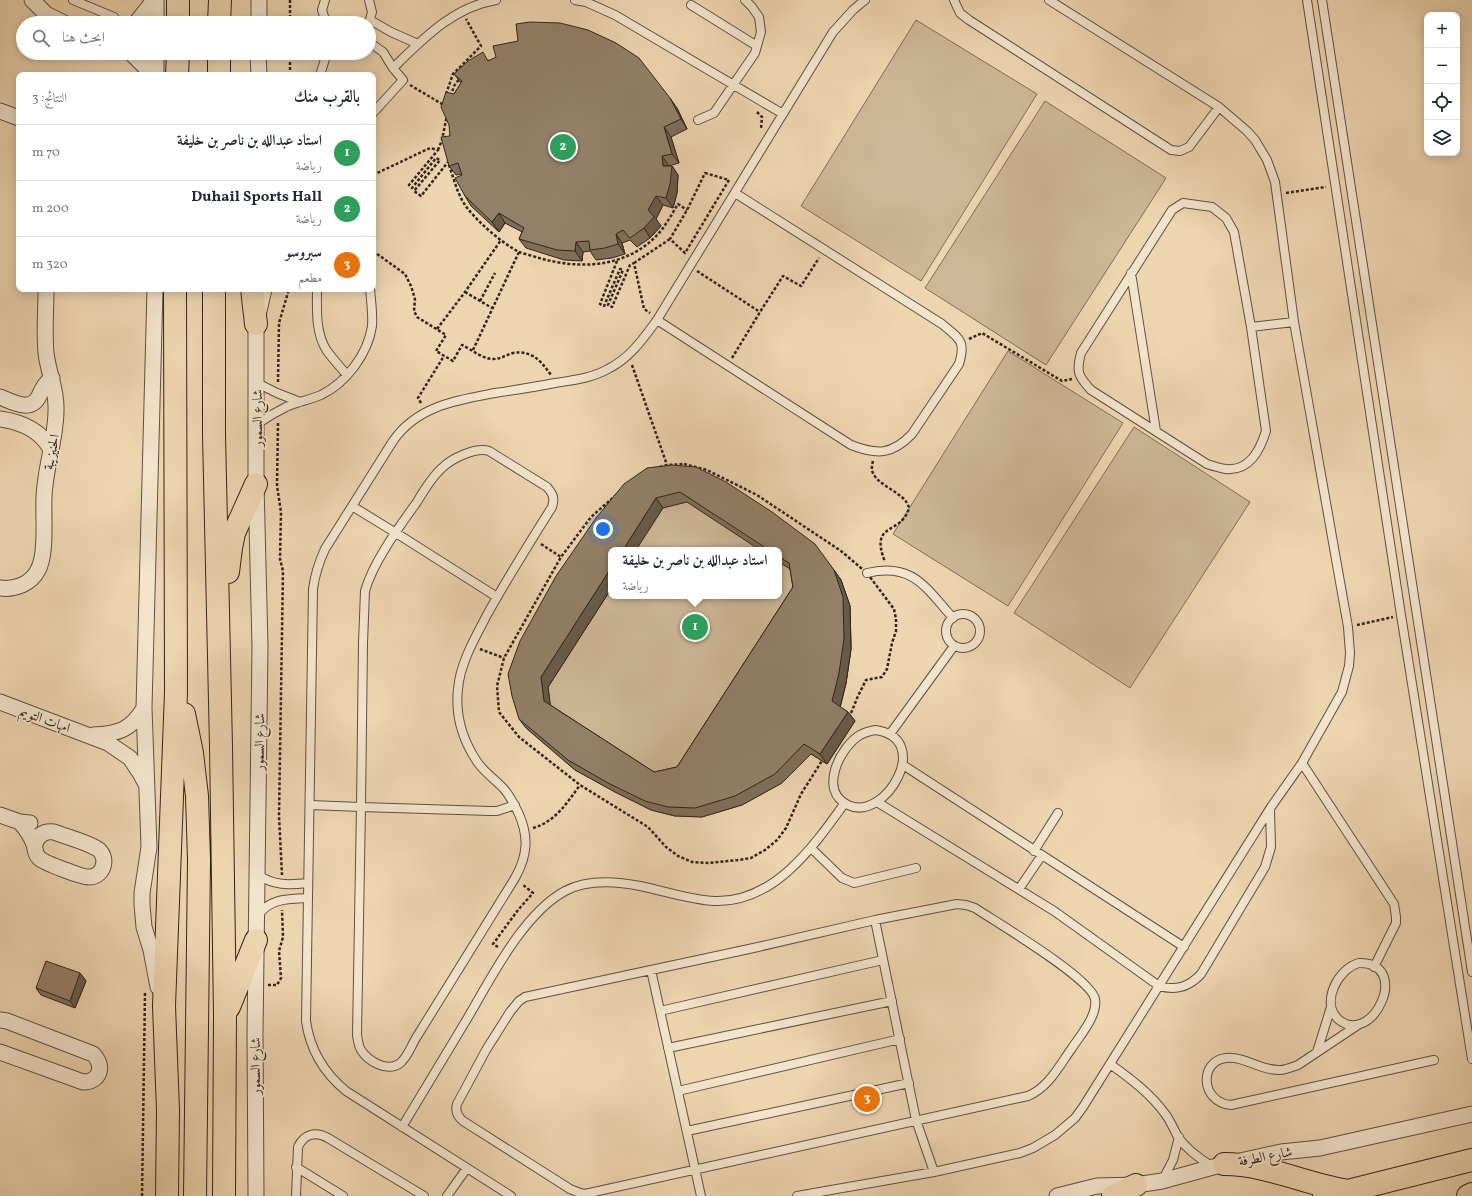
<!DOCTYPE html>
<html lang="ar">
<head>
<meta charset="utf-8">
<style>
	:root { --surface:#fff; --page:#f2f2f3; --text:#1f2937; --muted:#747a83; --line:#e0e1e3; --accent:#8f2418 }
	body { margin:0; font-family:Vollkorn,Amiri,serif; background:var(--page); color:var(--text); direction:rtl }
	.controls { position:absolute; right:12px; top:12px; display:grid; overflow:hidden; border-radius:8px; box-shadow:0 2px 10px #0003 }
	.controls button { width:36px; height:36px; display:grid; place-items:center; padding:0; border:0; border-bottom:1px solid var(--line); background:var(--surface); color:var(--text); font:20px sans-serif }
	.you { position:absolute; left:603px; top:529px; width:14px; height:14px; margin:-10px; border:3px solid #fff; border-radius:50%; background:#1a73e8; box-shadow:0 0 0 6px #1a73e833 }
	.badge { display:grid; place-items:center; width:26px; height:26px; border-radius:50%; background:var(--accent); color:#fff; font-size:13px; font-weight:700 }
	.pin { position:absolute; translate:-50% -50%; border:2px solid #fff; box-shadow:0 1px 4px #0006 }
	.popup { position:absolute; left:608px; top:547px; width:174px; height:52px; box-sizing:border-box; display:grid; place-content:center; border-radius:8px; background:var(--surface); filter:drop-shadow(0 1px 3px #0005); font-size:13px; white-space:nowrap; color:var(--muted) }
	.popup b { font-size:15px; color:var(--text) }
	.popup::after { content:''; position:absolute; left:50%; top:100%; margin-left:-8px; border:8px solid transparent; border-top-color:var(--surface) }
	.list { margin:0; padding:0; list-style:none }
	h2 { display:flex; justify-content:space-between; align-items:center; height:52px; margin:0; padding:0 16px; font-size:17px }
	h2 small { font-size:13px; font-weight:400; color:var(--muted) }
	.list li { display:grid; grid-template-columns:26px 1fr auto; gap:12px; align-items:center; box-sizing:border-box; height:56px; padding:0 16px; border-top:1px solid var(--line) }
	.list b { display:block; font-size:15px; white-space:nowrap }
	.list p { margin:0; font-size:13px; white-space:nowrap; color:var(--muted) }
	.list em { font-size:13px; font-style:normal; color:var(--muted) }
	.icon { flex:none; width:22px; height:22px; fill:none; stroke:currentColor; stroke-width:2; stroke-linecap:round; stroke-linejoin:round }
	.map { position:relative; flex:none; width:1472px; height:1196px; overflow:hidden; direction:ltr }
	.search { position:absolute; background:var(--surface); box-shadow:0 2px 10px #0003; left:16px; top:16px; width:360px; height:44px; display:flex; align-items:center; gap:10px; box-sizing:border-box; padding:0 14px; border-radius:22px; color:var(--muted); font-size:15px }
	.panel { position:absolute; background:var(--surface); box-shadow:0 2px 10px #0003; left:16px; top:72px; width:360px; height:220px; border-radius:8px; direction:rtl }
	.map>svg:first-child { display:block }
</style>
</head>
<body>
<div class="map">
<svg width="1472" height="1196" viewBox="0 0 1472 1196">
	<rect width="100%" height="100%" fill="#edd5b0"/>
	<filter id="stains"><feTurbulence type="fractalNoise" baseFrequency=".005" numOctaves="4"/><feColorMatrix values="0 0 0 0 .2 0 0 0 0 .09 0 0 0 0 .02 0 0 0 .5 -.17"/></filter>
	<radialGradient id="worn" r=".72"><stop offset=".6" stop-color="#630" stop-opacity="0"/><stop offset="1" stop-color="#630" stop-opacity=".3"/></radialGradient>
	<path fill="#cdb796" stroke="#806e58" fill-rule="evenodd" d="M916 20 1037 94 921 281 801 206Z
		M1045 101 1166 178 1046 365 925 288Z
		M1008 351 1123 423 1008 606 893 534Z
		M1134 427 1250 502 1130 688 1014 613Z
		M654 478 821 554 841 580 850 606 851 649 846 683 827 764 811 754 782 783 742 805 702 817 675 816 651 810 615 792 575 770 526 728 527 650ZM611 550H779V596H611Z"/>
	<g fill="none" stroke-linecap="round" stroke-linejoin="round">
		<g stroke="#615040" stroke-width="10">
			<path id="lane" d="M73 0 114 17
				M325 0 322 10 326 23
				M575 0 586 2 615 15 783 114
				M954 0 960 13 969 20 1171 150 1180 151 1189 147 1219 107
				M1307 0 1401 615 1472 1059
				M1322 0 1472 972
				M691 5 757 46
				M370 20 391 32 418 44
				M369 23 372 12 369 0
				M369 42 383 52 393 68
				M320 75 327 53
				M373 113 403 80 393 68C423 39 453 7 496 0
				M698 120 714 113 755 53 761 32 759 17 752 7 745 0
				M1183 203 1212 207 1226 218 1234 232 1251 327 1266 431C1260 450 1250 471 1226 469 1219 468 1213 466 1207 464L1091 390C1078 376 1076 372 1081 353L1172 210Z
				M1131 273 1156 431
				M317 289C317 309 315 333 327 351 333 359 340 367 347 375
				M657 320 851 445C877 455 892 455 912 434L959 364C966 341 960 339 942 324L735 193
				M1251 327 1294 322
				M257 383 277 393 300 402
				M257 424C266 418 276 412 286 407 297 402 309 400 321 395 346 383 368 354 372 326 373 314 371 301 370 289
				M352 506 396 533 497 597
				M867 573C913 562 926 588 953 618
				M946 631a17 17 0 1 1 34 0a17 17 0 1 1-34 0Z
				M875 730C935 738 885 823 848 805 818 791 840 747 860 735 865 732 870 731 875 730Z
				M890 734 954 646
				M1302 763 1394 904 1396 917V923L1374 967
				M903 765 1184 947
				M877 802 1054 911 1159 986C1176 991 1189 987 1201 974L1265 867 1271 847 1270 810
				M310 805 361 807 357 1035C358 1040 358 1045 361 1050 368 1061 386 1072 399 1064 407 1059 411 1046 416 1038L515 878C528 855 529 836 518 812 514 804 510 796 504 789 496 780 485 773 478 763 463 741 455 716 458 689 460 663 476 636 488 613 508 577 530 542 552 507 555 498 553 494 547 487L489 451C476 447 452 458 442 468 432 477 424 490 417 502 399 527 373 562 365 591L363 643 361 807 490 811H497L515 805
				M811 848 842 878 854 883 916 868
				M1034 851 1058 813
				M257 874C273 886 289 885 308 883
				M1019 889 1042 855
				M957 904 966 905 975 908C996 922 1091 978 1095 999 1098 1015 1080 1036 1072 1048 1059 1066 1049 1087 1028 1096L585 1194 580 1193 570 1189 463 1121C457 1116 455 1111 457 1104L486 1050 510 1012 519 1001 525 997 749 949 875 920Z
				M258 916C269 898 289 899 308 898
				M875 920 916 1120 934 1172
				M1359 963C1413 962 1372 1049 1338 1019 1320 1002 1339 968 1359 963Z
				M651 970 701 1196
				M660 1011 883 960
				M1358 1025 1298 1065C1292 1067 1286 1070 1280 1070 1261 1071 1245 1056 1226 1058 1199 1061 1200 1102 1231 1105L1434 1060
				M668 1048 892 1001
				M1317 1052 1331 1007
				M1110 1064C1131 1079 1151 1094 1166 1115 1171 1122 1174 1130 1178 1137 1187 1150 1200 1159 1213 1167
				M678 1091 900 1039
				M402 1127C424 1091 445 1055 467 1019 491 978 523 914 565 891 588 879 615 881 640 886 665 891 690 900 715 901 774 903 814 846 844 804
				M687 1131 909 1083
				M296 1167 343 1196
				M1162 1181 1173 1160 1179 1137
				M296 1196 298 1147C304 1134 315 1131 328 1138L424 1196
				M447 1196 467 1168
				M511 1196 346 1091C323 1072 310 1050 306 1021L313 589C315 574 319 562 325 549L393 441C417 406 457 400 495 393 515 390 535 387 555 383 574 380 592 378 608 369 630 358 643 339 657 320L833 32 853 10 865 0
				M797 1196 934 1172 1020 1153 1033 1148 1055 1135 1075 1118 1083 1107 1271 807 1302 763 1342 692 1349 666 1350 653 1348 627 1294 322 1275 182 1267 160 1255 140 1247 131 1219 107 1049 0"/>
		</g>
		<g stroke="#615040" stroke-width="17">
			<path id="street" d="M32 0 46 14 64 23
				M156 0V23
				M136 23 154 0
				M259 23V0
				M131 53 153 75
				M156 53V75
				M258 53 259 75
				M0 111 19 118
				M155 289 144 708 149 847 142 893V905L144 927 151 950 158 987
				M0 397C13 402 31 413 39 396 43 388 45 383 52 378
				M0 419C21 422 41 430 51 450
				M0 588C15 590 31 584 38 570 47 554 43 516 44 497 45 468 56 439 56 410 57 390 48 372 46 353 44 332 46 310 46 289
				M0 702 108 743 130 758 140 773 146 784
				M93 735C118 734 131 730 144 708
				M0 815 20 822 30 823
				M20 822C25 828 30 834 33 842 36 848 34 853 39 858 44 863 84 878 90 877 105 876 109 855 96 848 84 841 67 837 54 832 44 831 38 835 35 844
				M0 1020 7 1021 93 1054C105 1066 100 1082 83 1082L0 1052
				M256 1196 255 1034 260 646 256 484V324L264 289
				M1057 1196 1097 1186 1136 1185 1162 1181 1213 1167 1281 1152 1320 1148 1472 1114"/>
		</g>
		<g stroke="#32241a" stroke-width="24">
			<path id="primary" d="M178 23V0
				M219 23 220 0
				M219 53V75
				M177 75 178 53
				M214 289V434L221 746 225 1015 224 1196
				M252 289 256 324
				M228 572 231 548 234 533 256 484
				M184 714 192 753 197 796 199 860 195 1196
				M229 1007 256 940
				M1224 1164C1265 1164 1303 1183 1343 1190
				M167 1196 168 1110 164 1006 176 692 175 289
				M1113 1196 1136 1185
				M1324 1196 1348 1191 1472 1160
				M1468 1196 1472 1194"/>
		</g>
		<path stroke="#32241a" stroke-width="2.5" stroke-dasharray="3 2" stroke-linecap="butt" d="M290 23V0
			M290 75V53
			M410 85 442 104 443 102
			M446 94 453 74 481 46 466 19
			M451 96 454 86 460 78
			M757 112 762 117 761 129
			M438 150 442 140 447 115
			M449 165C454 179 458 197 468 209 480 224 502 243 519 252 525 254 533 256 539 258 578 269 620 268 651 241 663 231 670 217 678 204L687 210
			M705 173 729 180 685 253 670 239 687 210Z
			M373 175 430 148 438 150 409 185 412 188 436 158 440 160 414 191 421 196 448 162
			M1286 193 1326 187
			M373 251 405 274 411 286 415 299 414 311 417 317 446 335 436 351 453 361 462 345C471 349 482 359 493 359 501 359 506 355 513 353 532 350 541 361 551 375
			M617 261 600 304 604 306 620 269 623 270 608 305 612 307 630 265 634 263 644 309 650 313
			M634 263 670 239
			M697 271 760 312
			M465 292 492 308
			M480 301 495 273
			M437 329 465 292 501 240
			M969 339 982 333 1062 381 1072 379
			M473 350 519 252
			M732 358 760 312 783 276 801 286 819 258
			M632 365 667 465
			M278 382 279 323 289 289
			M421 403 418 398 444 356
			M278 423 277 486 281 512 280 559 283 571 279 816 282 875
			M873 461C872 465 871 470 873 473 879 487 906 493 909 508 901 536 869 521 885 562
			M684 464 707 470 757 495 841 551 867 573 894 609 896 619V631L892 643 887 669 882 677 866 680 858 696 849 718 801 794 786 828 777 840 765 850 751 858 738 860 709 863 692 862 678 856 666 847 648 827 580 785 519 737 499 712 497 686 504 658 561 557 591 517 632 481 652 469 667 465Z
			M541 544 561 557
			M1357 625 1393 617
			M480 649 504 658
			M533 828C555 822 567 803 580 785
			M498 947 493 944 518 910 533 893 522 884
			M268 985H277L281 978 279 951 283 937 282 910
			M142 1196 145 992"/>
		<use href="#lane" stroke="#f3e4cc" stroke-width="8"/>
		<use href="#street" stroke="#f3e4cc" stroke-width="15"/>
		<use href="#primary" stroke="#edd5b0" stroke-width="22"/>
	</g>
	<path fill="#7e6e59" stroke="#32241a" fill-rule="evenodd" d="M489 60 677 108 687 129 671 137 679 163 669 166H672L678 175 677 193 673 208 663 205 656 219 661 226 650 238 637 247 630 240 622 243 625 254 612 258 596 260 590 251 583 252 582 261 564 260 526 248 519 239 522 232 505 223 499 232 471 206 465 196 462 174 456 175 449 166 450 136 454 94 461 83 454 74Z
		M647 468 834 570 841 580 850 606 851 649 846 683 840 707 848 712 855 721 827 764 811 754 782 783 742 805 702 817 675 816 651 810 615 792 575 770 526 728 519 719ZM687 502 760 550H779V562L790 569 793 587 677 767 654 772 550 705 548 687 611 589V550L663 508Z
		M80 973 86 981 75 1008 41 995 36 988Z"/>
	<path fill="#675a49" stroke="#32241a" d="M670 98 677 108 687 129 681 119Z
		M664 127 671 137 679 163 672 154Z
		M662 156 669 166H663Z
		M672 166 678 175 677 193 673 208 666 198Z
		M656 196 663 205 656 219 661 226 650 238 644 228 648 210Z
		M499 213 505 223 499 232 492 222Z
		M616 234 622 243 625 254 618 244Z
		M576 242 583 252 582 261 575 251Z
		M656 498 663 508 636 550H623Z
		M611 568V589L548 687 551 710 544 701 541 677Z
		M834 570 841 580 850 606 851 649 846 683 839 711 832 701Z
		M848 712 855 721 827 764 820 754Z
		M80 973 86 981 75 1008 70 1001Z"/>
	<path fill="#938068" stroke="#32241a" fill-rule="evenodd" d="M530 22 560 23 588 30 616 43 639 58 670 98 681 119 664 127 672 154 662 156 663 166H672L670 184 666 198 656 196 648 210 654 217 644 228 630 238 623 230 616 234 618 244 605 248 590 250 589 241 576 242 575 251 557 250 519 239 524 228 499 213 492 222 465 196 455 178 462 175 458 163 449 166 441 137 450 136 449 125 441 107 446 92 454 94 462 81 454 74 468 61 483 52 488 61 496 57 493 46 518 41 516 24Z
		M672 465 696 467 726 482 772 512 815 544 834 570 843 597 844 639 839 673 832 701 848 712 820 754 804 744 775 774 735 796 695 808 668 807 645 801 608 783 568 760 519 719 512 696 508 674 520 641 556 576 596 518 624 484 647 468ZM680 492 769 550H779V557L789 563 793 587 677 767 654 772 544 701 541 677 611 568V550H623L656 498Z
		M46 961 80 973 70 1001 36 988Z"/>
	<g text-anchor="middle" stroke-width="3.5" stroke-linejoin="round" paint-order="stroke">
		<g font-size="14" fill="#32241a" stroke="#f3e4cc">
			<text transform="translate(257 418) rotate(-90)" y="5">شارع السمور</text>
			<text transform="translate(51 452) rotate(-79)" y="5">الحنيزيبة</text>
			<text transform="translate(45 719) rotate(20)" y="5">امهات التويم</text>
			<text transform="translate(259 742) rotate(-89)" y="5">شارع السمور</text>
			<text transform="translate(255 1066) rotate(-90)" y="5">شارع السمور</text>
			<text transform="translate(1265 1156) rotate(-11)" y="5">شارع الطرفة</text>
		</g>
	</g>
	<rect width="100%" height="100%" filter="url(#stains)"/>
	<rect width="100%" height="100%" fill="url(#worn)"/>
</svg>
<div class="controls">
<button>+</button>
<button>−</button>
<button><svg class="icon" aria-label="locate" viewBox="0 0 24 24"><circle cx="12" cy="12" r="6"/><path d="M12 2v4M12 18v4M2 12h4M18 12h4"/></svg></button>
<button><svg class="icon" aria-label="layers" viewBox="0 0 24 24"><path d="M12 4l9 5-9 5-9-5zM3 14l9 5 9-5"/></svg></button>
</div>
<div class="you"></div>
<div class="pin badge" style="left:695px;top:627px;background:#2e9e5b">1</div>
<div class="popup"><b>استاد عبدالله بن ناصر بن خليفة</b>رياضة</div>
<div class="pin badge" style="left:563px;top:147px;background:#2e9e5b">2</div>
<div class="pin badge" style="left:867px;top:1099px;background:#e8710a">3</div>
<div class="search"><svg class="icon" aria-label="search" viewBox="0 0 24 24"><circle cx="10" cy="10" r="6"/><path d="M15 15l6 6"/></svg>ابحث هنا</div>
<section class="panel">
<h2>بالقرب منك<small>النتائج: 3</small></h2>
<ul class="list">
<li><span class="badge" style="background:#2e9e5b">1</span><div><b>استاد عبدالله بن ناصر بن خليفة</b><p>رياضة</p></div><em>70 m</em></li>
<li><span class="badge" style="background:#2e9e5b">2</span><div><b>Duhail Sports Hall</b><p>رياضة</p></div><em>200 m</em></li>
<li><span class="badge" style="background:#e8710a">3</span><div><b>سبروسو</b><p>مطعم</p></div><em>320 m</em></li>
</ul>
</section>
</div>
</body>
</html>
